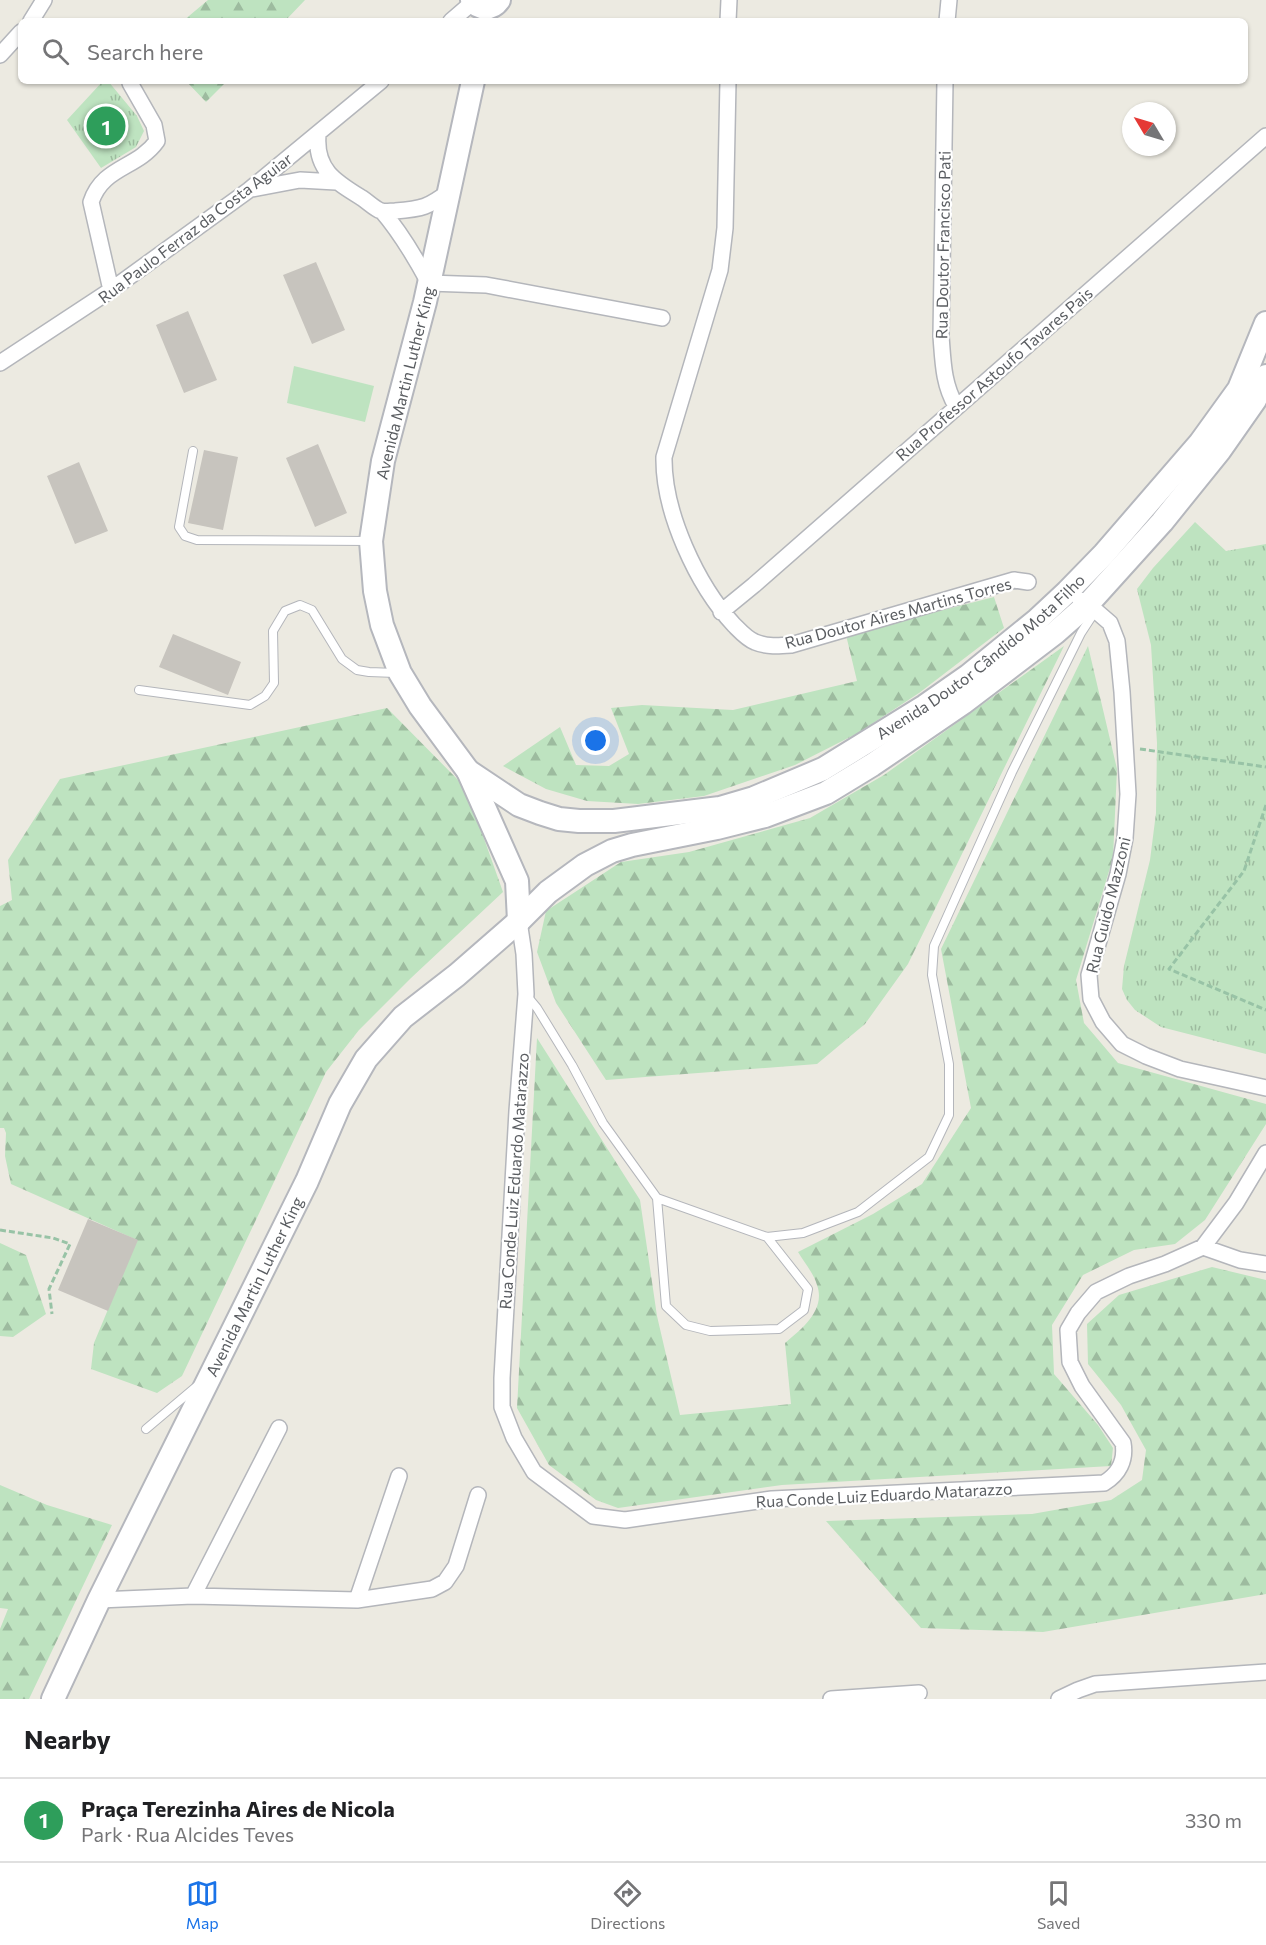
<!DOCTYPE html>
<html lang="en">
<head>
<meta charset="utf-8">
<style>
	:root { --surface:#fff; --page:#f6f6f6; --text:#202124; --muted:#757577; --line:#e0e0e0; --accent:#1a73e8 }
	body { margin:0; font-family:Commissioner,sans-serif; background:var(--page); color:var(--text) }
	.compass { position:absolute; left:1122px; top:102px; width:54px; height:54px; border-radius:50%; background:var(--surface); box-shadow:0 2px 4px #0004; rotate:308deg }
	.you { position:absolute; left:596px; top:741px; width:21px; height:21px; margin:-15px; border:4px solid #fff; border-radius:50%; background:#1a73e8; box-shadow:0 0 0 9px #1a73e833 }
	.badge { display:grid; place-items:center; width:39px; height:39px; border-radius:50%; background:var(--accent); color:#fff; font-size:20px; font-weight:700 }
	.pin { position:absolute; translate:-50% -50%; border:3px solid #fff; box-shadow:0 2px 6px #0006 }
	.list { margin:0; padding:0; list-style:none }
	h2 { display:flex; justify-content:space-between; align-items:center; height:78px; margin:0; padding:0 24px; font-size:26px }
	h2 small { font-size:20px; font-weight:400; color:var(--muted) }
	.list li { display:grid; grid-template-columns:39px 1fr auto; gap:18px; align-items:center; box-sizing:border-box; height:84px; padding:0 24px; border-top:2px solid var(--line) }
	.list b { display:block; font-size:22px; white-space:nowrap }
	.list p { margin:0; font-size:20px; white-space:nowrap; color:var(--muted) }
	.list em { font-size:20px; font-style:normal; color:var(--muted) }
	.icon { flex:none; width:33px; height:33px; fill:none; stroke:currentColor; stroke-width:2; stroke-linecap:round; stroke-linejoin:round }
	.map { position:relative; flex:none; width:1266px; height:1699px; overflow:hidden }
	.search { position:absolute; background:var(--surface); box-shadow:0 2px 4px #0004; left:18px; right:18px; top:18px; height:66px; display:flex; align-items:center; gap:15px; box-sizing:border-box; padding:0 21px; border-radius:9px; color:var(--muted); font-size:22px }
	.sheet { height:162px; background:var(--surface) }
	nav { display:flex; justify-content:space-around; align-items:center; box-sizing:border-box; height:84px; border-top:2px solid var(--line); background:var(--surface); font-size:16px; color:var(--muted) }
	nav a { display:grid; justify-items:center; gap:3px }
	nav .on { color:var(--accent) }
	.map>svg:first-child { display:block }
</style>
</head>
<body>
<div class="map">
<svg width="1266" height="1699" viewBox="0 0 1266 1699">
	<defs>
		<pattern id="forest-firs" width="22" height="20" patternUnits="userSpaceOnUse" patternTransform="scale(1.5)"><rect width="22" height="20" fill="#bee3c0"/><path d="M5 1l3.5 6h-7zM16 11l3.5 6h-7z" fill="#9dbb9f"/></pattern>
		<pattern id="park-tufts" width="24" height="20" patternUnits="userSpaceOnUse" patternTransform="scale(1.5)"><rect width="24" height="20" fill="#bee3c0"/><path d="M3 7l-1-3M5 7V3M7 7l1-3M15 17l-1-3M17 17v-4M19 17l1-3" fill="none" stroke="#9dbb9f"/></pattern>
	</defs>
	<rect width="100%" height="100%" fill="#eceae1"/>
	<path fill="#bee3c0" d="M294 366 374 386 365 422 287 403Z"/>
	<path fill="url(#forest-firs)" d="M208 0H305L285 21H183Z
		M186 81H227L206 102Z
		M994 597 1004 628 919 693 858 733 795 765 704 796 638 804 587 801 546 789 503 766 560 727 576 765 609 766 629 754 611 708 642 705 733 710 857 681 846 635Z
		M1064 646 908 964 865 1024 817 1064 606 1080 556 1003 537 952 546 911 621 862 689 852 810 818 884 775Z
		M1088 646 1117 769 1113 858 1076 980 1084 1023 1118 1063 1266 1104V1124L1205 1220 1175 1244 1134 1250 1083 1275 1052 1325 1054 1374 1098 1425 1113 1448 1111 1466 782 1485 618 1508 596 1500 549 1465 517 1408 537 1038 640 1200 657 1316 680 1415 791 1404 785 1343C802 1329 826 1310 817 1285 814 1274 804 1262 798 1252L873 1214 922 1184 971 1108 941 949Z
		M387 708 466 788 503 892 411 978 359 1030 326 1072 182 1376 157 1393 91 1369 94 1343 137 1240 11 1184 5 1156 6 1133 4 1128H0V906L12 900 8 860 60 779Z
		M0 1243 26 1255 46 1314 13 1337 0 1336Z
		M1212 1267 1266 1280V1594L1043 1632 921 1628 826 1521 1032 1514 1111 1500 1142 1480 1146 1450 1121 1405 1088 1364 1087 1324 1119 1295Z
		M0 1485 47 1505 112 1525 29 1699H0V1629L8 1609 0 1608Z"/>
	<path fill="url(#park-tufts)" d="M103 81H108L137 116 144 131 136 147 101 168 67 120Z
		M1195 522 1226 551 1266 544V1054L1161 1027 1135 1010 1127 1000 1122 989 1124 966 1150 860 1156 813 1157 743 1151 645 1137 589 1153 568Z"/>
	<path fill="#c7c4be" d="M316 262 345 330 312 344 283 275Z
		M188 311 217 380 184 393 156 325Z
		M318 444 347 513 315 527 286 458Z
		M204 450 238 457 223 530 188 523Z
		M79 462 108 531 75 544 47 476Z
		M173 634 241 662 228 695 159 667Z
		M88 1219 138 1240 108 1311 58 1290Z"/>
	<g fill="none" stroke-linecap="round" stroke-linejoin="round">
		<g stroke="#b4b6bb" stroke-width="10">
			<path id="lane" d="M193 451 179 527 185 536 197 540 369 541
				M139 690 250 705 265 696 274 683 273 631 285 611 300 605 312 610 342 659 357 670 369 672 396 673
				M527 996 537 1008 572 1065 603 1123 657 1198 767 1237 803 1233 858 1212 929 1157 949 1115V1064L932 975 934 946 1012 772 1081 633 1096 610
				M657 1198 666 1306 686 1325 710 1331 779 1329 804 1310 808 1289 767 1237
				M146 1429 197 1386"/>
		</g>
		<g stroke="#b4b6bb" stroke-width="18">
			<path id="street" d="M31 21 44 0
				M451 21 473 2
				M728 21 729 0
				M947 21 949 0
				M0 55 21 32
				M728 81 725 228 720 270 664 457C663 512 697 585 734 625 740 631 747 639 755 642 767 647 779 646 791 645L1014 580 1028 582
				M945 81 941 336C943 361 943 384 956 406
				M318 135C315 170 336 182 362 198 368 202 375 209 381 211 385 212 391 211 395 211 423 209 428 207 450 191
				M252 189 300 180 336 182
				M382 211C401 233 415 257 429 283L486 285 662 318
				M111 290 91 202C103 166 137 169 157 141L154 125 130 83
				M0 363 111 290 249 190 381 81
				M1080 600 1088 604 1110 623 1117 641 1122 692 1128 794 1125 838 1118 874 1089 975 1091 999 1103 1022 1122 1044 1146 1056 1180 1069 1266 1088
				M721 612 754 585 1266 136
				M519 921 524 954 526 994 517 1111 502 1378V1407L514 1438 534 1472 593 1516 625 1520 772 1499 1104 1483C1119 1474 1126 1460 1123 1443L1082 1386 1070 1362 1068 1330 1078 1313 1096 1292 1129 1276 1165 1264 1203 1247 1236 1203 1266 1153
				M1203 1247 1240 1260 1266 1264
				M193 1596 279 1428
				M99 1600 193 1596 357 1600 432 1589 445 1582 456 1566 478 1495
				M357 1600 399 1476
				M831 1699 919 1693
				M1059 1699 1078 1690 1095 1684 1266 1672"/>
		</g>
		<g stroke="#b5b7bd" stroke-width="26">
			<g id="secondary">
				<path d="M472 0C479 10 492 10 499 0"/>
				<path d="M473 81 425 302 383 461 371 541 375 591 382 625 400 673 420 706 468 771 517 881 519 921"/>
				<path id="s1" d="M468 771 519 805 540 813 559 819 579 821H614L720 808 754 798 823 769 925 706 968 676 1037 620 1067 592 1104 554 1200 443 1239 389 1266 323"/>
				<path id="s2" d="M53 1699 99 1600 307 1181 340 1104 366 1059 403 1017 457 975 519 921 548 892 585 865 612 851 632 845 717 828 765 816 826 793 872 765 963 703 1055 633 1088 604 1162 522 1220 450 1255 400 1266 376"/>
			</g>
		</g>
		<path stroke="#98c3a6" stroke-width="3" stroke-dasharray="6 3" stroke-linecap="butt" d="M1140 749 1266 767
			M1266 805 1244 871 1169 969 1266 1010
			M0 1230 53 1238 70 1244 49 1289 52 1314"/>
		<use href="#lane" stroke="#fff" stroke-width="8"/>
		<use href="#street" stroke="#fff" stroke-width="15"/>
		<use href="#secondary" stroke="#fff" stroke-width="22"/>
	</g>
	<g text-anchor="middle" stroke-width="4.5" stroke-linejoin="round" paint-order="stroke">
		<g font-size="16" fill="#5a5d61" stroke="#fff">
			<text transform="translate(195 228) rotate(-37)" y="6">Rua Paulo Ferraz da Costa Aguiar</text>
			<text transform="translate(943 245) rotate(-89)" y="6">Rua Doutor Francisco Pati</text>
			<text transform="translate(994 374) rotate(-41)" y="6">Rua Professor Astoufo Tavares Pais</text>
			<text transform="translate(405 383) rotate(-76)" y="6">Avenida Martin Luther King</text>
			<text transform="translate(898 613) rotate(-15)" y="6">Rua Doutor Aires Martins Torres</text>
			<text dy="6" stroke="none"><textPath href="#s1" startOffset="570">Avenida Doutor Cândido Mota Filho</textPath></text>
			<text transform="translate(1108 905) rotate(-76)" y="6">Rua Guido Mazzoni</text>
			<text transform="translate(514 1181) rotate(-86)" y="6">Rua Conde Luiz Eduardo Matarazzo</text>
			<text dy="6" stroke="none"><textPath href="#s2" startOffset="459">Avenida Martin Luther King</textPath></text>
			<text transform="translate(884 1495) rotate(-3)" y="6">Rua Conde Luiz Eduardo Matarazzo</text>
		</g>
	</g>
</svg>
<svg class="compass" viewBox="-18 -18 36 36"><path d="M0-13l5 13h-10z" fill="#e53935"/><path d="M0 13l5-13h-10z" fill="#757577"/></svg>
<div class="you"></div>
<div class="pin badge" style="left:106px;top:126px;background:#2e9e5b">1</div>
<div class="search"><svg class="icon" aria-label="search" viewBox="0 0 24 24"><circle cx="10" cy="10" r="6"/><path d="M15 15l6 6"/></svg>Search here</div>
</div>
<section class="sheet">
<h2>Nearby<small></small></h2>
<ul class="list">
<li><span class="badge" style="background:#2e9e5b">1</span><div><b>Praça Terezinha Aires de Nicola</b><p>Park · Rua Alcides Teves</p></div><em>330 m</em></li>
</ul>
</section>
<nav>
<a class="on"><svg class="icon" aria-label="map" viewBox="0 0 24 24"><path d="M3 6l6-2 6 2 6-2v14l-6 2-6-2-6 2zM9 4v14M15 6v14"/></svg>Map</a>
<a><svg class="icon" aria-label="directions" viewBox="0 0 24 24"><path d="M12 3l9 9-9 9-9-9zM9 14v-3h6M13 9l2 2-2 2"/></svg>Directions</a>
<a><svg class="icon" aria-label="saved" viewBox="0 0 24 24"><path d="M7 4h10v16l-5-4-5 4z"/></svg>Saved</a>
</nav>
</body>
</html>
